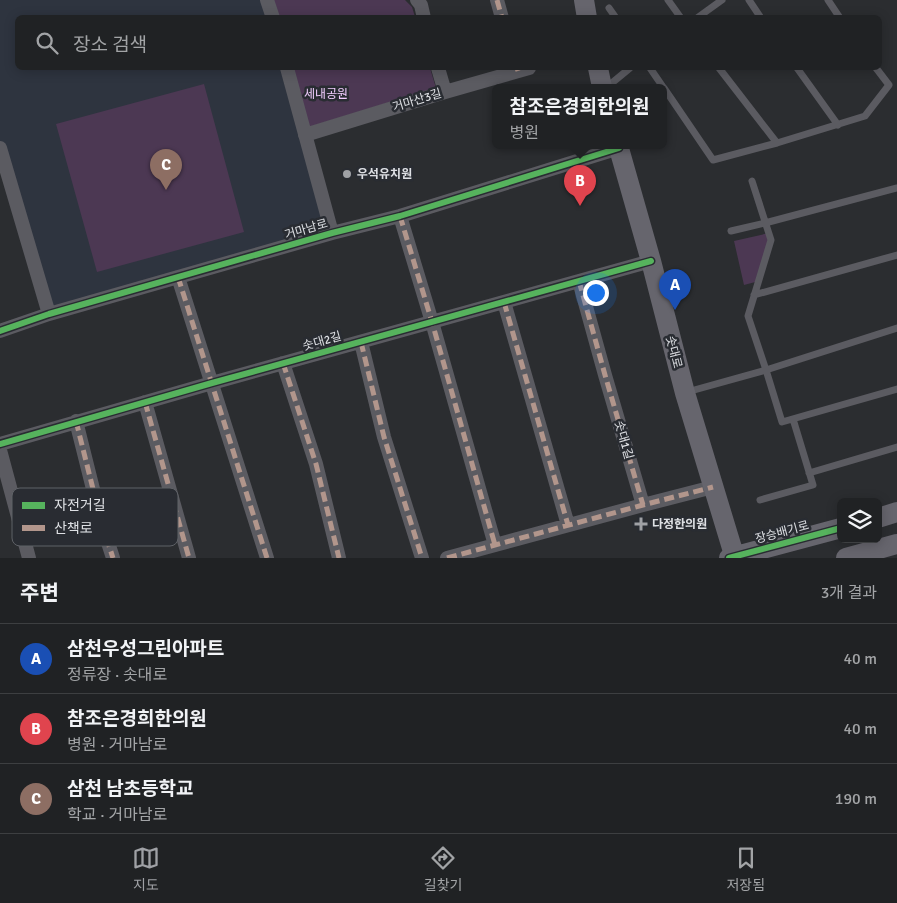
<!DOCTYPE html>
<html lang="ko">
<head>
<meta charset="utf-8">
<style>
	:root { --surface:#202224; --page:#2d2f31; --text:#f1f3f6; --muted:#a2a4a6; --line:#3d3f41; --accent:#9fa1a5 }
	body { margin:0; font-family:Signika,"Noto Sans KR",sans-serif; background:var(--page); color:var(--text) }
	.controls { position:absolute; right:15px; bottom:15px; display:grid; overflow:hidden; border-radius:8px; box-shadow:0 2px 12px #0003 }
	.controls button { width:45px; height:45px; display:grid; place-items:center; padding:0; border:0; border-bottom:1px solid var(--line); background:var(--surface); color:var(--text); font:25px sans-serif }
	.you { position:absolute; left:595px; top:292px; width:18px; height:18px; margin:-12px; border:4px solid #fff; border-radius:50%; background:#1a73e8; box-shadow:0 0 0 8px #1a73e833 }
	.badge { display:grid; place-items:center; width:32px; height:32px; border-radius:50%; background:var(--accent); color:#fff; font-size:16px; font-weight:700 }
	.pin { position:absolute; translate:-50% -41px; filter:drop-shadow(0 1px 2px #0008) }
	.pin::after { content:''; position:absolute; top:26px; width:18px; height:15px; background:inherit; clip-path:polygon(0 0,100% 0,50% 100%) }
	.popup { position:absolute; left:492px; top:84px; width:175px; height:65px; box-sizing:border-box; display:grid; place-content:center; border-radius:8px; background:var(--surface); filter:drop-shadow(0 1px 4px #0005); font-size:16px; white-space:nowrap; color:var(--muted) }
	.popup b { font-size:19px; color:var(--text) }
	.popup::after { content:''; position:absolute; left:50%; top:100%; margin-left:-10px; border:10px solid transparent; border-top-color:var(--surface) }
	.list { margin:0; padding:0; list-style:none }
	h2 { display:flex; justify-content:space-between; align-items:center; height:65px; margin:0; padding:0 20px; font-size:21px }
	h2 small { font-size:16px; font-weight:400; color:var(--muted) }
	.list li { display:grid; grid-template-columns:32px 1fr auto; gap:15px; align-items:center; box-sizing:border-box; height:70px; padding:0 20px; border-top:1px solid var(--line) }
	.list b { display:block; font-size:19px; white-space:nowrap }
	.list p { margin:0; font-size:16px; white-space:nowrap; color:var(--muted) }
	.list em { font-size:16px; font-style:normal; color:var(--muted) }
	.icon { flex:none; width:28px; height:28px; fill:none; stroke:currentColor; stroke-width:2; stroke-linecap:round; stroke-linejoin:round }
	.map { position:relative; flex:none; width:897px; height:558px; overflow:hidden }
	.search { position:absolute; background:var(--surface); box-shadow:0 2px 12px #0003; left:15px; right:15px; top:15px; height:55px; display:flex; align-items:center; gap:12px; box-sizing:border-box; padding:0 18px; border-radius:8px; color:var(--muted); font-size:19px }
	.sheet { height:275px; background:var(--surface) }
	nav { display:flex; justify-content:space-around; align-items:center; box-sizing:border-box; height:70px; border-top:1px solid var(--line); background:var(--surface); font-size:14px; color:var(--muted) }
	nav a { display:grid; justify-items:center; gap:2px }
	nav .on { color:var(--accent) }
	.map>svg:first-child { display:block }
</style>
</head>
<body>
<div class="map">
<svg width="897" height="558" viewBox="0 0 897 558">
	<rect width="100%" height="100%" fill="#2b2d30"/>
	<path fill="#2e343f" d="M0 0H263L268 17 18 18V68H283L332 233 49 314 0 146Z"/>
	<path fill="#4c3853" d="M271 0H405L412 7 415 17H276Z
		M291 68H430L436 88 309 127Z
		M204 84 244 232 97 272 56 124Z
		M769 233 771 240 759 281 744 285 734 241Z"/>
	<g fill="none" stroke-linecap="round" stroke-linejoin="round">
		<path stroke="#5b5b61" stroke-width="7" d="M668 0 681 18
			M749 0 761 18
			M828 0 840 18
			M609 8 616 18
			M697 18 722 0
			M650 68 663 87
			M719 68 777 143
			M797 68 838 125
			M607 87 630 68
			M664 88 713 160 777 143 865 116 889 85 876 68
			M752 181 771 240 748 316 766 370 782 422 897 389
			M731 231 765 223 897 188
			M754 295 897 255
			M687 392 766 370 897 328
			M809 473 897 447
			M760 500 813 485 793 419"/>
		<path stroke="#5b5b61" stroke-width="14" d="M267 0 273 18
			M417 0 421 5 424 18
			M497 0 502 18
			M287 68 332 233
			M438 68 445 92
			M305 135 445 92 529 68
			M0 148 49 314
			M400 216 432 322 495 545
			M178 277 267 558
			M579 281 605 375 643 505
			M504 302 568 525
			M0 331 49 314 332 233 400 216 619 148
			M361 342 384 437 422 558
			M283 363 316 464 339 558
			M145 402 189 558
			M76 421 101 521 113 558
			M0 444 212 383 651 261
			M0 450 29 558
			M447 558 643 505 713 487"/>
		<path stroke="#66656d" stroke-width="20" d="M584 0 587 18
			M598 68 602 87
			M618 145 651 261 685 393 735 558
			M878 518 897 512
			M729 558 841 528
			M846 558 897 544"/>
		<path stroke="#b2968c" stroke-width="5" stroke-dasharray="10 5" stroke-linecap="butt" d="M497 0 502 18
			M517 68 518 71
			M400 216 432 322 495 545
			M178 277 267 558
			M579 281 605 375 643 505
			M504 302 568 525
			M361 342 384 437 422 558
			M283 363 316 464 339 558
			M145 402 189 558
			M76 421 101 521 113 558
			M447 558 643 505 713 487"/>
		<g stroke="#292c32" stroke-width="9">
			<path id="cycleway" d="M0 331 49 314 332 233 400 216 619 148
				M0 444 212 383 651 261
				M729 558 841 528"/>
		</g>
		<use href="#cycleway" stroke="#56b35d" stroke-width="6"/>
	</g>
	<g fill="#9fa1a5" stroke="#292c32" stroke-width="2">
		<circle cx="347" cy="174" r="5"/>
		<path d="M638.5 516.5h5v5h5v5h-5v5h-5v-5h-5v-5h5z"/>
	</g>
	<g text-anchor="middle" stroke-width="5" stroke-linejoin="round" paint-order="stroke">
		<g font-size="12" fill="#f0ccfd" stroke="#292c32">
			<text x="326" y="98">세내공원</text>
		</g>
		<g font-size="12" fill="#dee0e4" stroke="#292c32">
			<text transform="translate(417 100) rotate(-17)" y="4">거마산3길</text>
			<text transform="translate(306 229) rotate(-16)" y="4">거마남로</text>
			<text transform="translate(322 341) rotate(-16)" y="4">솟대2길</text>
			<text transform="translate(674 352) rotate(76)" y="4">솟대로</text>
			<text transform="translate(624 440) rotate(74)" y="4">솟대1길</text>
			<text transform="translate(782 532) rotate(-15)" y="4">장승배기로</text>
		</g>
		<g font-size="12" font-weight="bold" fill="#dee0e4" stroke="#292c32" text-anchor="start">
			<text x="357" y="178">우석유치원</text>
			<text x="652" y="528">다정한의원</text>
		</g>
	</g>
	<rect x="12" y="488" width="166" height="58" rx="8" fill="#292c32" stroke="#5f6267" stroke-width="1"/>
	<rect x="22" y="502" width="23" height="7" fill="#56b35d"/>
	<rect x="22" y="525" width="23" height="6" fill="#b2968c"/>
	<g font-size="14" fill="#dee0e4">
		<text x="54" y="510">자전거길</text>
		<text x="54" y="533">산책로</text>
	</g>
</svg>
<div class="controls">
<button><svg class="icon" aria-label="layers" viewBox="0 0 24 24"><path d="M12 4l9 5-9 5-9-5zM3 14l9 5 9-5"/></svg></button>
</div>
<div class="you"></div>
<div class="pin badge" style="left:675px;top:310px;background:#1a4fb4">A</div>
<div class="pin badge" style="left:580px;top:206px;background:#e0444e">B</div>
<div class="popup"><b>참조은경희한의원</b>병원</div>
<div class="pin badge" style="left:166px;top:190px;background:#8d6e63">C</div>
<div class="search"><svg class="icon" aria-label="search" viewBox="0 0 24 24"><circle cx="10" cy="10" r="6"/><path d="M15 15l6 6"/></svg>장소 검색</div>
</div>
<section class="sheet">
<h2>주변<small>3개 결과</small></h2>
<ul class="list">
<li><span class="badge" style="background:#1a4fb4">A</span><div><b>삼천우성그린아파트</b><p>정류장 · 솟대로</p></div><em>40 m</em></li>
<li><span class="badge" style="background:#e0444e">B</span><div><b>참조은경희한의원</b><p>병원 · 거마남로</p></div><em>40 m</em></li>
<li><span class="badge" style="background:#8d6e63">C</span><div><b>삼천 남초등학교</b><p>학교 · 거마남로</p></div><em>190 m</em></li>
</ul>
</section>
<nav>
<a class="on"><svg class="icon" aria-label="map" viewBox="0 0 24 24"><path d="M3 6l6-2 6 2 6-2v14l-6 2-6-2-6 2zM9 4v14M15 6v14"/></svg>지도</a>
<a><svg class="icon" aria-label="directions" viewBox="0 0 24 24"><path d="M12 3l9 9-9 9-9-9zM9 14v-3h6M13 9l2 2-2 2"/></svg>길찾기</a>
<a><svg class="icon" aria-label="saved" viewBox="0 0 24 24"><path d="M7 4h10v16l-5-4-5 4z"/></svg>저장됨</a>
</nav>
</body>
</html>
